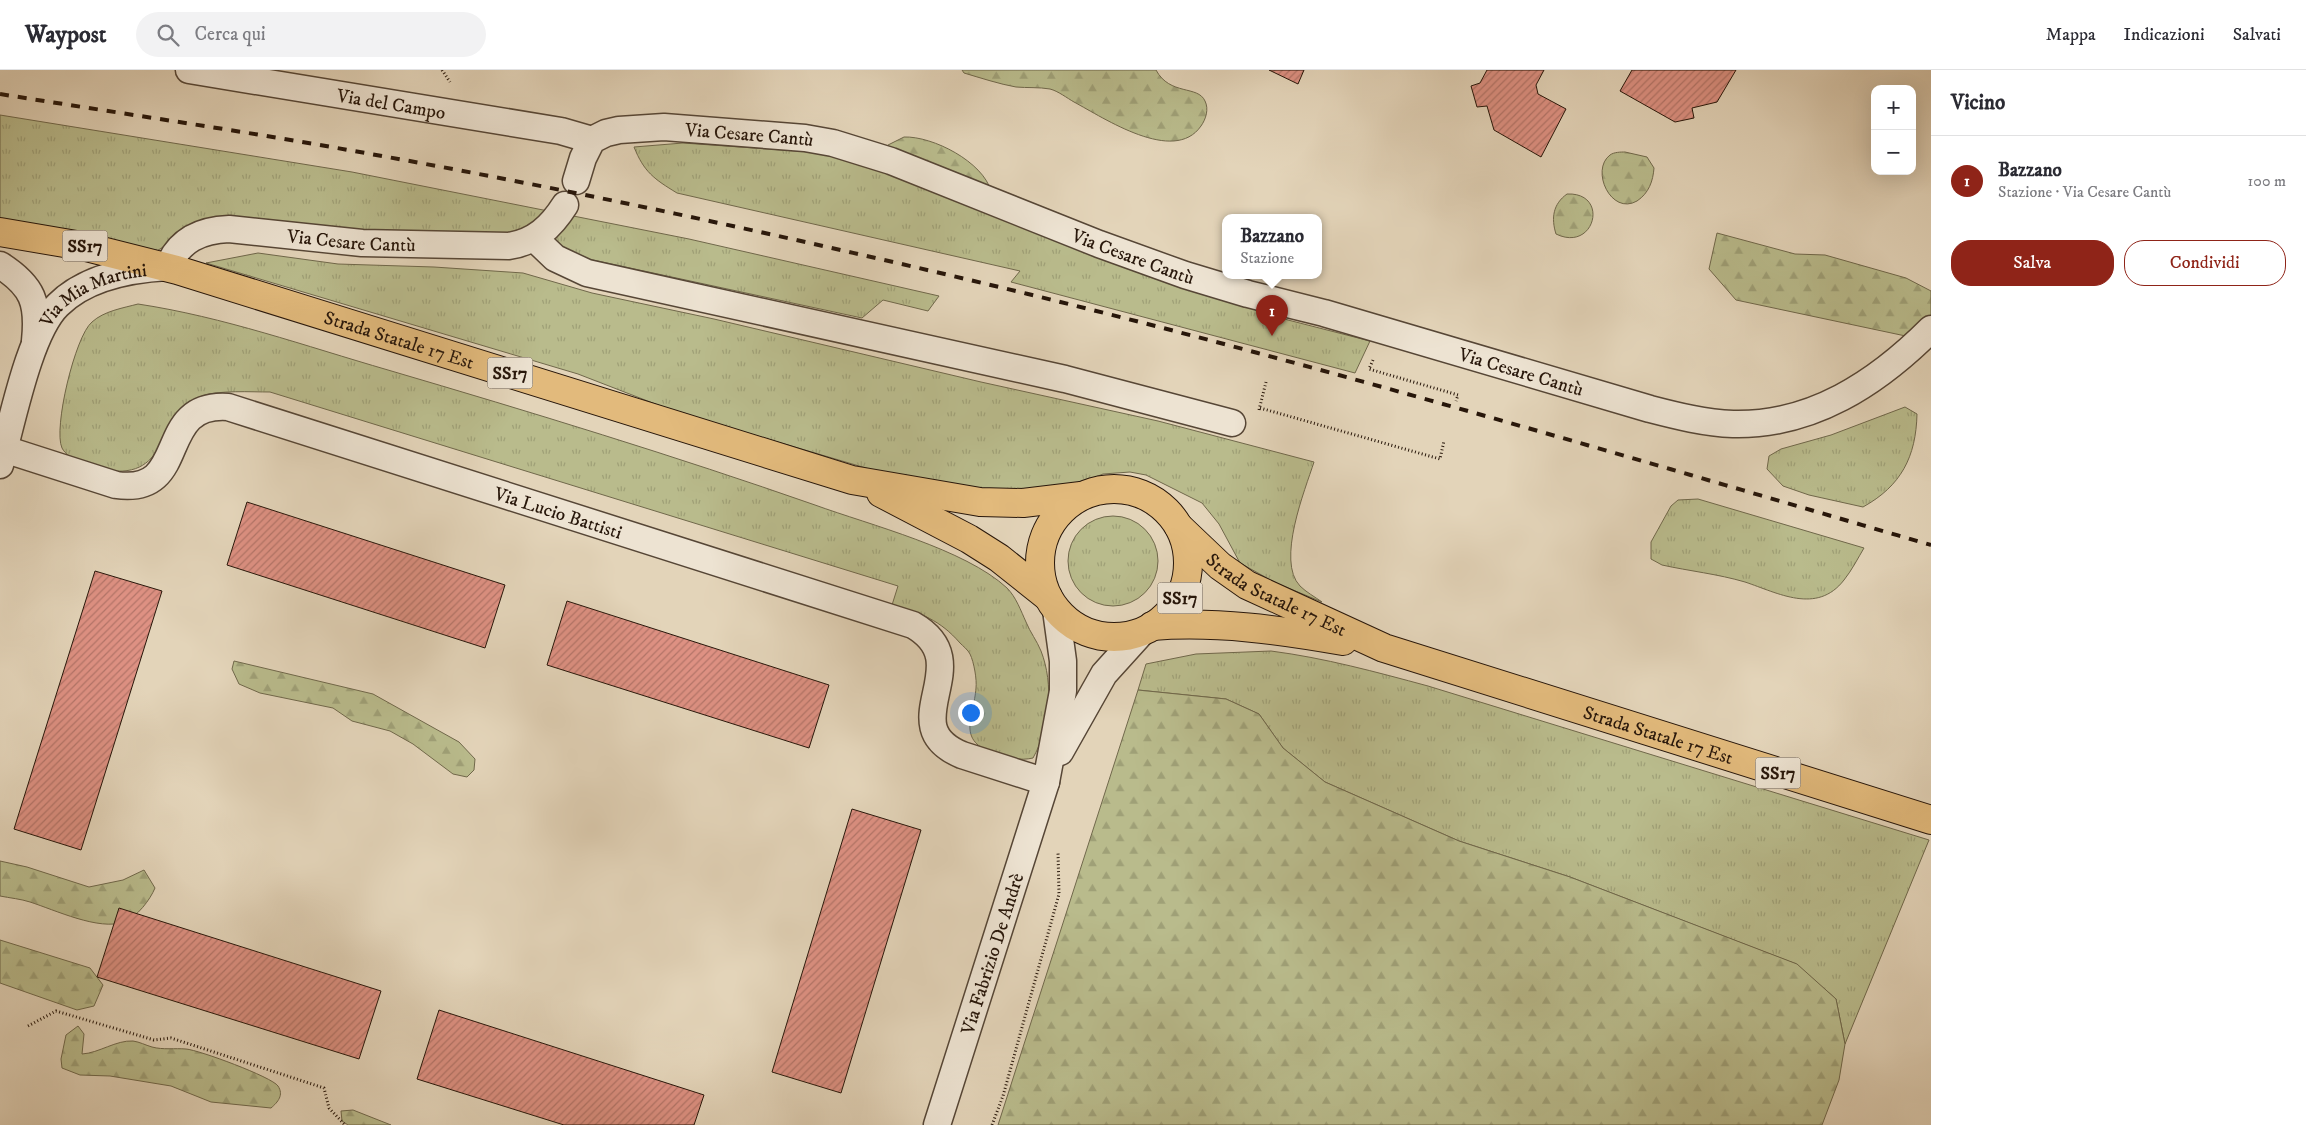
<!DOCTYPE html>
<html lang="it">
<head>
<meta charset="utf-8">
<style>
	:root { --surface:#fff; --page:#f2f2f3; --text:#2b2b33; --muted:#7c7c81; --line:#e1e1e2; --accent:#8f2418 }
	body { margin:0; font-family:"IM FELL DW Pica",serif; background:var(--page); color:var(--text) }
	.controls { position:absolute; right:15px; top:15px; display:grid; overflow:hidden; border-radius:10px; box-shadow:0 5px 20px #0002 }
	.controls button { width:45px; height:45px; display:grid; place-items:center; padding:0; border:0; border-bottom:1px solid var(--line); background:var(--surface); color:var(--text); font:25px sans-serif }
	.you { position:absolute; left:970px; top:642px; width:18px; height:18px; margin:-12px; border:4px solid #fff; border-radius:50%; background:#1a73e8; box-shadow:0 0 0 8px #1a73e833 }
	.badge { display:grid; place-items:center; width:32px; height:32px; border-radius:50%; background:var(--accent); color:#fff; font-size:16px; font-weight:700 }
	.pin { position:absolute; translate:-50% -41px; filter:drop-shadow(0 1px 2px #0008) }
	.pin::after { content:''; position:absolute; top:26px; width:18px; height:15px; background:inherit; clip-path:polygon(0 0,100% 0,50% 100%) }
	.popup { position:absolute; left:1222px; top:144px; width:100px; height:65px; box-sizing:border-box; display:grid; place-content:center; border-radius:10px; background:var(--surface); filter:drop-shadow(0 1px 4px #0005); font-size:16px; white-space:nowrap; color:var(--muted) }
	.popup b { font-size:19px; color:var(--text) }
	.popup::after { content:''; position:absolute; left:50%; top:100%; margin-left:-10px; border:10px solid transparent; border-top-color:var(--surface) }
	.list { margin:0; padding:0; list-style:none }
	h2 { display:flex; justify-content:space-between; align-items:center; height:65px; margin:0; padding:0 20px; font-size:21px }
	h2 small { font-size:16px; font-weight:400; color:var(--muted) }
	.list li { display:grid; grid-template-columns:32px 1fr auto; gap:15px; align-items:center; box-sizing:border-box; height:90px; padding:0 20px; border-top:1px solid var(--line) }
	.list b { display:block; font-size:19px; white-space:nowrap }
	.list p { margin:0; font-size:16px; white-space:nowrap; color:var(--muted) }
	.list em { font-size:16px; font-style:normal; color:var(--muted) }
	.actions { display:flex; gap:10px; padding:15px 20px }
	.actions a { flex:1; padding:11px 0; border:1px solid var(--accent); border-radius:20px; text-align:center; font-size:18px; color:var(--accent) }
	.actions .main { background:var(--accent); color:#fff }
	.icon { flex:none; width:28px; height:28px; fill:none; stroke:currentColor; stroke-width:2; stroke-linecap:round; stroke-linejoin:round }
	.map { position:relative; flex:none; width:1931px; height:1055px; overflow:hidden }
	header { display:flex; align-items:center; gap:30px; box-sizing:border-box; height:70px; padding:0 25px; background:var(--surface); border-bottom:1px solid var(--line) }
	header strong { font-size:24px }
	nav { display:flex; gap:28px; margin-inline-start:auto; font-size:18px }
	.search { width:350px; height:45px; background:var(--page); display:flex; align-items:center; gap:12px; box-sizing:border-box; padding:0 18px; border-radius:28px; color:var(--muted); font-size:19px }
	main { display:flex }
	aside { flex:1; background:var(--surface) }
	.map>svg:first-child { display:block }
</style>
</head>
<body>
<header>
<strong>Waypost</strong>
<div class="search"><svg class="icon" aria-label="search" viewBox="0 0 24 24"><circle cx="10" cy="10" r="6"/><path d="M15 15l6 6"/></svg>Cerca qui</div>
<nav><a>Mappa</a><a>Indicazioni</a><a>Salvati</a></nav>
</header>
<main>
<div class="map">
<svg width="1931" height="1055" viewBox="0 0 1931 1055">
	<defs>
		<pattern id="grass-tufts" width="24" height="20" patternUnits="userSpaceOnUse" patternTransform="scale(1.25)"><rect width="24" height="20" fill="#b9bb8c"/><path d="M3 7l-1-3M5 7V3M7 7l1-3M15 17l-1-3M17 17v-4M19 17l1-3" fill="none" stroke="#9fa077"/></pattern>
		<pattern id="forest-firs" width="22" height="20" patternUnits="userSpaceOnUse" patternTransform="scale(1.25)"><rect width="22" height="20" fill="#b9bb8c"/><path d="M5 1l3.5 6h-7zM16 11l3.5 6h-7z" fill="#9fa077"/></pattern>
		<pattern id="building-hatch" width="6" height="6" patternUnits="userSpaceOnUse" patternTransform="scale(1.25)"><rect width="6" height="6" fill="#de9183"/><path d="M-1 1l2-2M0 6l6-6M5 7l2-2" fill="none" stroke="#b47569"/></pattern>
	</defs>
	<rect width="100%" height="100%" fill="#e3d4b9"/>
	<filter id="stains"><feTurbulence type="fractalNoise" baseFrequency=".004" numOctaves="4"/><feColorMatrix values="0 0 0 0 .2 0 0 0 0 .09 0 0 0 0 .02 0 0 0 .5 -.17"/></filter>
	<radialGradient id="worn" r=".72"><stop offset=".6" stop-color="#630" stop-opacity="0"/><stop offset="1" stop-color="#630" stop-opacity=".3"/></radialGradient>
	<path fill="url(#grass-tufts)" stroke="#70684b" d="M0 45 352 102 689 169 939 226 928 241 883 230 862 248 565 184 183 165 155 182 0 153Z
		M683 73 811 82 858 90 935 119 1051 169 1148 206 1288 250 1370 271 1355 303 1011 212 1020 201 677 123C654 109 644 102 634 77Z
		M258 183 338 194 434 197 523 203 592 223 714 249 981 312 1158 351 1314 392C1305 420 1276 491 1300 516 1306 522 1315 527 1322 532L1276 513 1240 493 1219 454 1202 433 1146 405 1130 402 1103 404 1060 421 1034 427 910 411 676 342 578 304 206 193Z
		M138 234C224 247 305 276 388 300 531 342 675 386 815 435 870 455 965 479 1007 518 1016 527 1021 541 1026 552 1030 562 1037 571 1041 581 1054 614 1050 658 1033 688 1020 691 1008 688 996 684 955 671 974 647 976 618 977 610 974 592 970 584 968 580 963 576 960 573 940 550 921 543 892 535L898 516 270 322C252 322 218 320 202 326 154 342 174 411 105 400 92 398 68 390 62 378 53 359 75 266 92 252 104 241 123 238 138 234Z
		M1905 337 1917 344C1916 387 1901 416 1863 437L1809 425 1783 416 1767 399 1769 386 1781 379 1831 365Z
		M1698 429 1864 478C1858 488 1852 500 1844 510 1817 545 1778 523 1745 512 1718 504 1689 501 1662 495L1651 489V472L1671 436 1678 430Z
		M1068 491a45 45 0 1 1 90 0a45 45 0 1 1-90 0Z
		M1271 581C1325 588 1376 602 1428 616L1929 770 1845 974 1836 929 1796 894 1570 807 1459 771 1325 712 1283 678 1259 644 1226 629 1138 620 1146 594 1196 584Z"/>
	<path fill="url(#forest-firs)" stroke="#70684b" d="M962 0H1156C1170 26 1198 15 1205 31 1209 39 1206 49 1201 56 1174 95 1104 48 1074 32 1067 28 1058 21 1050 19 1039 17 1027 18 1016 17 999 14 981 8 964 3Z
		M904 67C933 66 983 92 991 121L883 82 888 75Z
		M1625 82 1647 87 1654 98C1653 111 1649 123 1637 131 1611 146 1590 100 1610 85 1614 82 1621 82 1625 82Z
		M1567 124C1610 122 1595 183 1556 164 1551 148 1553 134 1567 124Z
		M1717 163 1795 184 1825 185 1906 208 1931 221V250L1915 268 1736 230 1709 199Z
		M234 591 373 624 459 672 475 689 474 700 467 707 453 704 413 674 390 661 352 651 333 638 260 623 239 614 232 599Z
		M1138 620 1226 629 1259 644 1283 678 1325 712 1459 771 1570 807 1797 894 1836 929 1845 974 1839 1010 1822 1055H998Z
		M0 791 27 797 89 817 123 810 144 800 155 818C150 830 137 847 124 852 99 861 55 840 30 832 21 829 10 828 0 826Z
		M0 870 90 898 103 915 94 936 77 940 0 913Z
		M78 956 84 964 82 984C99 983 116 970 133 971 140 972 145 975 152 977 163 980 175 978 186 979 199 980 272 1007 278 1016 284 1025 278 1032 271 1038L211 1032 171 1016 110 1006 80 1005 62 998 61 989 66 965Z
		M353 1040 391 1055H348L342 1051 341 1041Z"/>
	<path fill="url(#building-hatch)" stroke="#27160a" d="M1269 0H1304L1298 14Z
		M1487 0H1544L1536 15 1538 24 1566 39 1541 87 1494 60 1487 36 1477 37 1471 16 1480 13Z
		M1632 0H1736L1717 32 1692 38 1694 48 1675 52 1620 21Z
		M247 432 505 515 485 578 227 495Z
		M95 501 162 521 81 780 14 759Z
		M567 531 829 615 809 678 547 595Z
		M852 739 921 760 841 1023 772 1002Z
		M119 838 381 921 359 989 97 907Z
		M439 940 704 1025 694 1055H564L417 1009Z"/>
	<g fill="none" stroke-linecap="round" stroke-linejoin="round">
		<g stroke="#564636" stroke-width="29">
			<g id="minor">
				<path id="s1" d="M189 0 561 61 592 70"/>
				<path id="s2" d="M576 111 583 88 592 70 606 63 619 60 664 57 805 68 833 73 891 91 1099 174 1185 205 1248 224 1324 243 1650 339C1677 346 1705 353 1733 354 1812 356 1877 313 1931 259"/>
				<path d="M534 168 555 188 587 203 1065 309 1232 353"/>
				<path d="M0 195C33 216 39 233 35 271"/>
				<path id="s3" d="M4 379 116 415C192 426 153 332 228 337L913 555C981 594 890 655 962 685L1046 712"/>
				<path id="s4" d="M0 395C12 353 29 263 58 235 86 207 131 199 168 197 179 170 201 160 229 159L362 173 509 176C535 172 551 157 565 135"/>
				<path d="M1060 682 1104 604 1142 562"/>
				<path id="s5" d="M937 1055 1046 712 1063 621V591L1056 540"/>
			</g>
		</g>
		<g stroke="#27160a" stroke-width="30">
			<g id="primary">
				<path id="s6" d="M0 162 82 176 177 200 852 410 980 432 1023 433 1081 426"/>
				<circle cx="1114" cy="493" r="74"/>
				<path d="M881 423 969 469 999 488 1048 527"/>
				<path id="s7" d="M1179 457 1220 496 1247 515 1384 578 1931 750"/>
				<path d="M1152 556C1217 551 1280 560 1343 571"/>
			</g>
		</g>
		<path stroke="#27160a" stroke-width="3" stroke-dasharray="1 2.5" stroke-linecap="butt" d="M442 0 450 12
			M1373 290 1369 299 1458 325 1456 331
			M1260 338 1440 389 1444 371
			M1259 340 1266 312
			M28 956 56 941 154 970 171 968 324 1018 329 1038 345 1055
			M992 1055 1003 1026 1059 824 1058 782"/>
		<use href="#minor" stroke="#ede3d2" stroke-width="26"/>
		<use href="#primary" stroke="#e2ba7c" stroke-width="28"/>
		<path stroke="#27160a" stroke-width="4" stroke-dasharray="9 9" stroke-linecap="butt" d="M0 24C118 43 237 60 354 81 580 121 805 170 1028 224 1331 298 1631 388 1931 475"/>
	</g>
	<g text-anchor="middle" stroke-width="4" stroke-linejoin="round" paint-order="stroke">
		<g fill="#ede3d2" stroke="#625446" stroke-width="1">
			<rect x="62.5" y="160.5" width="45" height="31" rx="4"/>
			<rect x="487.5" y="287.5" width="45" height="31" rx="4"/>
			<rect x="1157.5" y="512.5" width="45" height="31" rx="4"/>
			<rect x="1755.5" y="687.5" width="45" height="31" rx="4"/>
		</g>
		<g font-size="18" font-weight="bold" fill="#27160a">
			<text x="85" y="182">SS17</text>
			<text x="510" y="309">SS17</text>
			<text x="1180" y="534">SS17</text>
			<text x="1778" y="709">SS17</text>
		</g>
		<g font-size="19" fill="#27160a" stroke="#ede3d2">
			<text dy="7" stroke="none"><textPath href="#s1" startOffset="205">Via del Campo</textPath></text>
			<text dy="7" stroke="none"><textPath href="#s2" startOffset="204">Via Cesare Cantù</textPath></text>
			<text dy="7" stroke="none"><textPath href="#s4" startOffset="490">Via Cesare Cantù</textPath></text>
			<text dy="7" stroke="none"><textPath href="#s2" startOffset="609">Via Cesare Cantù</textPath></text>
			<text dy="7" stroke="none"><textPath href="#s4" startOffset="208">Via Mia Martini</textPath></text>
			<text dy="7" stroke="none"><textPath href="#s6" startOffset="414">Strada Statale 17 Est</textPath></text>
			<text dy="7" stroke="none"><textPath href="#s2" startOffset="1014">Via Cesare Cantù</textPath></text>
			<text dy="7" stroke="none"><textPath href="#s3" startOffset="615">Via Lucio Battisti</textPath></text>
			<text dy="7" stroke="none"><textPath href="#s7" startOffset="120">Strada Statale 17 Est</textPath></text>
			<text dy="7" stroke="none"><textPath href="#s7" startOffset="528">Strada Statale 17 Est</textPath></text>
			<text dy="7" stroke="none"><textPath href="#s5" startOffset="180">Via Fabrizio De Andrè</textPath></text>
		</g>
	</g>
	<rect width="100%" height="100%" filter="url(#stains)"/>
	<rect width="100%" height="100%" fill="url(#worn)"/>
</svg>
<div class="controls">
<button>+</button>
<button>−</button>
</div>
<div class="you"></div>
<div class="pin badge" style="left:1272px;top:266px">1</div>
<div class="popup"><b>Bazzano</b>Stazione</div>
</div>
<aside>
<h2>Vicino<small></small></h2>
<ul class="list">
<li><span class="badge">1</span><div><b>Bazzano</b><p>Stazione · Via Cesare Cantù</p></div><em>100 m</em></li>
</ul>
<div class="actions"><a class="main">Salva</a><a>Condividi</a></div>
</aside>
</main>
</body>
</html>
